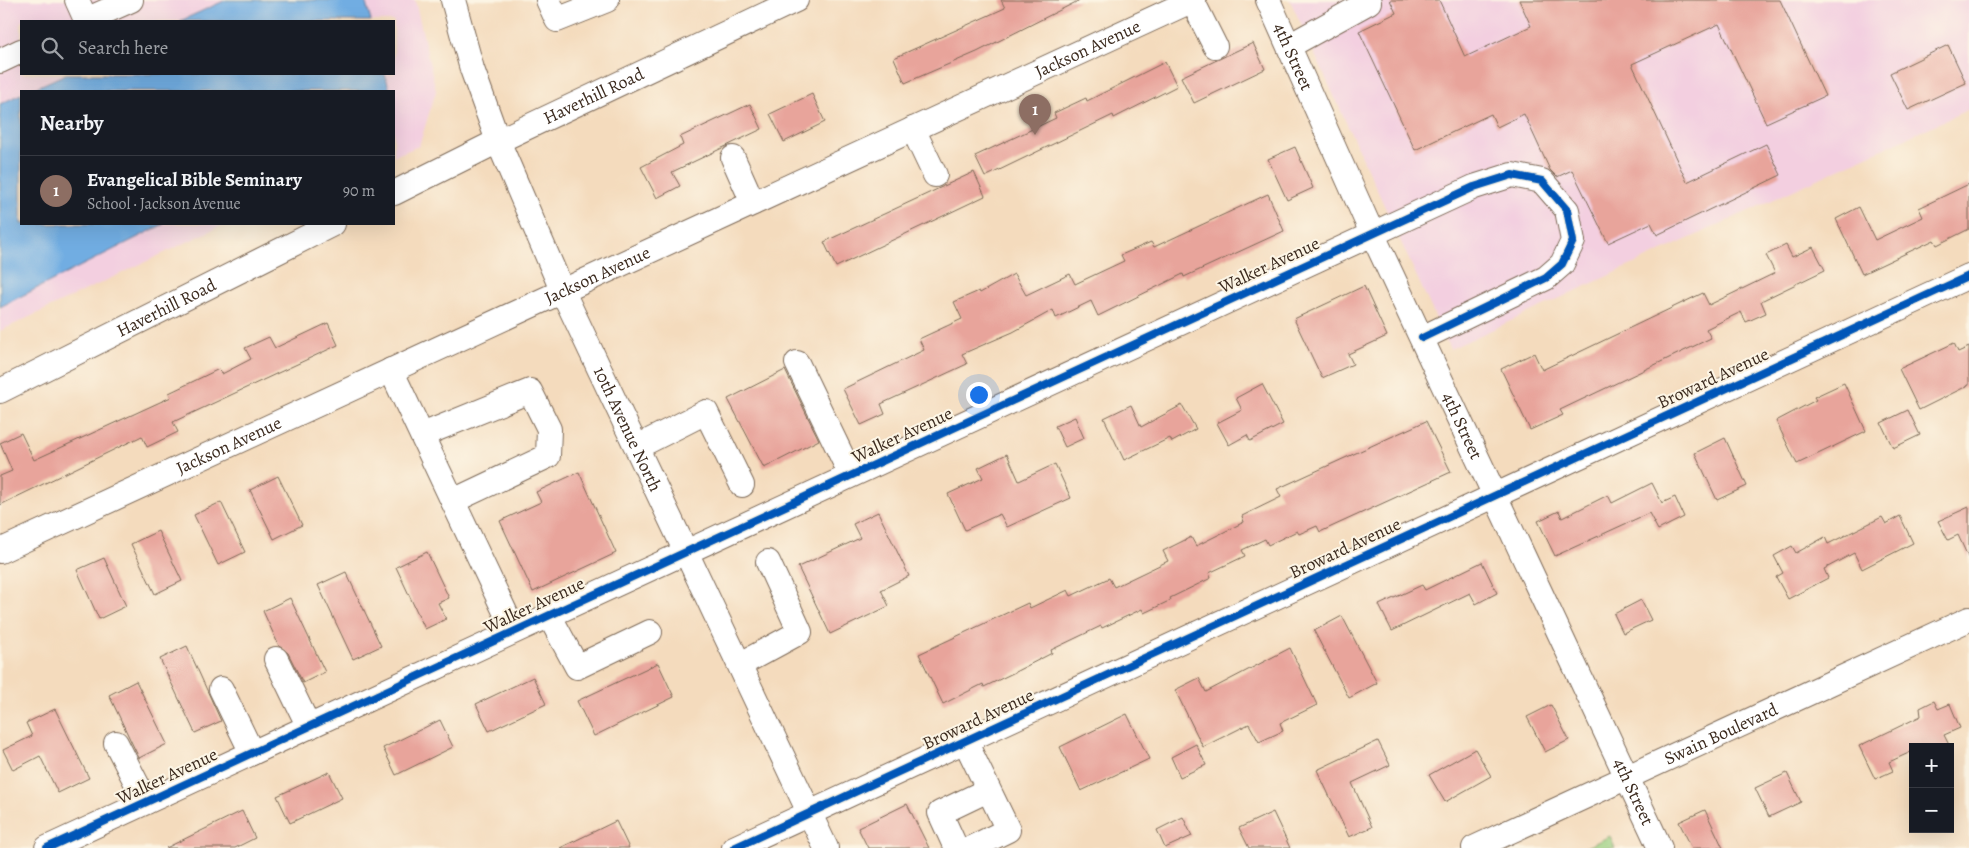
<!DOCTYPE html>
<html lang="en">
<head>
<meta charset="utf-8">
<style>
	:root { --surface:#171b24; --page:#20242c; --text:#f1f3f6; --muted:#9ea1a6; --line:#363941; --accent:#1f6fb2 }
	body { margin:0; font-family:Alegreya,serif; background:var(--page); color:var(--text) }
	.controls { position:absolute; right:15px; bottom:15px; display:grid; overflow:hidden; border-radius:0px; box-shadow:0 5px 20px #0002 }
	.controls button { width:45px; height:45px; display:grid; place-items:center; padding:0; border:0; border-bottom:1px solid var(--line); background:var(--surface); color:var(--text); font:25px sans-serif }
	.you { position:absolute; left:978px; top:394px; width:18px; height:18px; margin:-12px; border:4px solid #fff; border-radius:50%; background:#1a73e8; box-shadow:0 0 0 8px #1a73e833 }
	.badge { display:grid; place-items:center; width:32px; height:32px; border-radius:50%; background:var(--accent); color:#fff; font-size:16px; font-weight:700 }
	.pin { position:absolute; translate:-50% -41px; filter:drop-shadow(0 1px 2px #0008) }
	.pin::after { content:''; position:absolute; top:26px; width:18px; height:15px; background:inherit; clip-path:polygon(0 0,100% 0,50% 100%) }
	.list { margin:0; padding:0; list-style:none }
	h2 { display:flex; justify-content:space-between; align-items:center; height:65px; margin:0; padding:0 20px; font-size:21px }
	h2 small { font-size:16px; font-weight:400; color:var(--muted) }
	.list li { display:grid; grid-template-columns:32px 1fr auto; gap:15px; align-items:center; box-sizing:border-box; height:70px; padding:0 20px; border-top:1px solid var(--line) }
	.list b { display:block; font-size:19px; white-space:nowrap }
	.list p { margin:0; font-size:16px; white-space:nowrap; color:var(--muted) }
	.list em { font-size:16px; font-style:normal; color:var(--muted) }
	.icon { flex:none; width:28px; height:28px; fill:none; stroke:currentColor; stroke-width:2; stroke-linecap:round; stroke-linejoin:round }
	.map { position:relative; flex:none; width:1969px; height:848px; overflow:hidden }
	.search { position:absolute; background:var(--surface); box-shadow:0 5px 20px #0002; left:20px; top:20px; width:375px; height:55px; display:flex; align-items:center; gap:12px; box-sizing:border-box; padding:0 18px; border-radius:0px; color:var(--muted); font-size:19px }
	.panel { position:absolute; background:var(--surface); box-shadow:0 5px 20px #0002; left:20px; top:90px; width:375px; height:135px; border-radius:0px }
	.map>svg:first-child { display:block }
</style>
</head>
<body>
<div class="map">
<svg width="1969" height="848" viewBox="0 0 1969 848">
	<rect width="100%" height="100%" fill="#fcf5e5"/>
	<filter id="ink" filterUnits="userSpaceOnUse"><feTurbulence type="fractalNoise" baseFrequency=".02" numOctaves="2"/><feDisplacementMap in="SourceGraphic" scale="10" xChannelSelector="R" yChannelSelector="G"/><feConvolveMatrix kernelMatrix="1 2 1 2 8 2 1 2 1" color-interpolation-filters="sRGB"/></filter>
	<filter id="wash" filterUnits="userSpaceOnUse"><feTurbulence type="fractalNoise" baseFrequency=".0096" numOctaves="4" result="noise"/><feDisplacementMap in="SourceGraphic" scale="20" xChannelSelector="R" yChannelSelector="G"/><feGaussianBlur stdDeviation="1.12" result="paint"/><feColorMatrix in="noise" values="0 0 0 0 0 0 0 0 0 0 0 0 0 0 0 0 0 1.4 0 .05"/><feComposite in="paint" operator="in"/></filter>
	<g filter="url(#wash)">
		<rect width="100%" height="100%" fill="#f4dbbd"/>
		<path fill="#f3cfe0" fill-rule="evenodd" d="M0 0H415L436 91 419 146 394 156V91H21V224H225L0 331ZM21 21H394V74H21Z
			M1290 0H1969V109L1450 349Z"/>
		<path fill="#97cd7e" stroke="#697c4e" d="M1610 836 1615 848H1584Z"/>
		<path fill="#71ade2" stroke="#566c80" d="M226 0H365L371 21H180Z
			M66 74H385L390 91H28Z
			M21 94V224H164L0 307V104Z"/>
		<g id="blocks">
			<path fill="#e8a49b" d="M1001 0H1080L977 52 905 83 894 58 1005 8Z
				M1390 0H1439L1465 57 1531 26 1519 0H1780L1825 96 1766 123 1719 24 1632 64 1687 182 1766 144 1781 175 1657 235 1651 223 1608 243 1572 170 1557 177 1550 170 1524 114 1497 127 1491 114 1415 150 1359 31 1396 13Z
				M1253 43 1265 69 1194 103 1181 77Z
				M1948 45 1966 83 1908 110 1890 73Z
				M1165 62 1177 86 1114 118 1113 115 985 177 975 156 1056 118 1054 113 1086 98 1087 101Z
				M812 94 825 122 784 142 770 114Z
				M750 104 762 129 672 172 680 186 657 198 641 167 683 145 680 137Z
				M1295 147 1313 188 1287 200 1268 159Z
				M974 172 985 196 836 267 824 242Z
				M1969 184V229L1937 245 1934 240 1862 274 1836 219 1859 207 1875 240 1923 217 1919 208Z
				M1268 194 1284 231 1184 277 1183 274 1098 316 1091 301 1056 318 1053 310 1013 332 962 354 967 364 881 404 885 414 861 425 843 389 924 350 919 339 962 319 954 302 979 291 980 293 1014 274 1026 295 1070 274 1075 284 1124 261 1121 255 1151 242 1154 247Z
				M1786 245 1792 257 1813 247 1825 270 1761 301 1766 313 1746 322 1741 312 1706 329 1711 338 1560 410 1563 415 1530 430 1501 369 1534 353 1542 370 1703 293 1709 305 1775 273 1766 255Z
				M1364 286 1387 336 1348 354 1353 364 1322 378 1294 319Z
				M328 323 338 345 173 422 178 432 147 447 142 436 0 505V476L12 471 0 443 21 433 34 460 171 397 169 393 219 369 222 374 251 359 245 348 269 337 275 348Z
				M1954 343 1958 352 1969 347V385L1919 410 1899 369Z
				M785 370 819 440 764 468 728 399Z
				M1844 383 1866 431 1797 464 1776 421 1816 400 1814 397Z
				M1262 384 1283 424 1250 441 1247 435 1229 445 1217 423 1242 410 1236 398Z
				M1131 405 1141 427 1182 405 1196 429 1172 442 1170 438 1124 460 1104 418Z
				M1908 410 1920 435 1893 448 1881 423Z
				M1075 417 1084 438 1065 447 1055 426Z
				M1426 421 1451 472 1320 532 1317 526 1299 534 1297 531 1268 545 1265 539 1242 550 1245 556 1209 573 1211 578 1170 598 1171 600 1144 613 1142 609 1102 628 1101 626 1051 650 1052 653 1013 673 984 687 983 684 943 704 919 654 1028 603 1030 608 1068 590 1071 596 1109 578 1114 587 1168 561 1163 551 1191 537 1196 546 1244 522 1242 516 1281 497 1277 489Z
				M1725 438 1747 486 1717 500 1695 453Z
				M1007 454 1019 481 1055 464 1071 498 1007 527 1000 514 965 530 948 494 983 478 978 468Z
				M579 472 616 553 533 592 500 521 541 502 536 492Z
				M278 476 302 525 274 539 250 490Z
				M1652 483 1662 503 1675 497 1684 517 1658 530 1649 513 1555 556 1538 521 1559 511 1562 518 1608 495 1612 503Z
				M221 502 245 552 218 565 194 515Z
				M1969 507V559L1958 535 1948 540 1938 521Z
				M878 512 909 576 881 590 889 606 830 634 798 567 860 538 853 524Z
				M1900 516 1913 543 1862 569 1854 553 1824 569 1828 578 1788 599 1776 577 1783 573 1774 556 1792 546 1796 553 1825 537 1828 544 1882 517 1886 524Z
				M158 531 182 581 155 594 131 544Z
				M427 552 449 598 438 603 446 619 425 629 396 567Z
				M104 558 126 606 99 619 77 570Z
				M1482 562 1497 593 1476 604 1470 593 1392 631 1379 605 1422 585 1425 590Z
				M346 572 381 646 353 659 318 585Z
				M290 598 325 672 303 683 288 653 279 646 263 611Z
				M1641 600 1651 620 1623 633 1614 614Z
				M1342 616 1377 683 1349 698 1314 631Z
				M187 646 221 721 195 733 160 659Z
				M1290 648 1317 705 1280 723 1283 731 1259 742 1249 724 1203 747 1175 690 1199 678 1206 692Z
				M658 663 674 697 594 736 577 701Z
				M533 677 546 704 489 731 476 704Z
				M136 681 167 744 139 758 109 695Z
				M1934 701 1938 709 1950 704 1960 728 1944 735 1950 747H1913V751L1889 762 1893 771 1875 779 1859 746 1921 716 1920 708Z
				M1551 705 1569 740 1545 752 1527 717Z
				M55 709 89 778 58 793 40 756 13 770 3 750 32 736 26 723Z
				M1127 714 1149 759 1081 791 1060 747Z
				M440 720 453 747 396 775 383 748Z
				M1378 741 1390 765 1352 783 1372 827 1349 837 1317 770Z
				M1196 744 1206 765 1180 777 1171 757Z
				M1475 749 1491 776 1445 802 1429 775Z
				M329 772 342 798 290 823 277 796Z
				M1787 773 1801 802 1769 817 1755 788Z
				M907 804 929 848H868L858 828Z
				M1705 810 1723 848H1692L1679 822Z
				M242 811 255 838 235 848H166Z
				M1273 812 1290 848H1249L1239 828Z
				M1183 817 1192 836 1165 848 1157 830Z
				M616 821 629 848H560Z"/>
		</g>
	</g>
	<g filter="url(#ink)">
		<use href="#blocks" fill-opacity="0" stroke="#7c6856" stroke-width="1"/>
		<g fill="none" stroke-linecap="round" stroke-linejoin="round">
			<g stroke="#7c6856" stroke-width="26">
				<g id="minor">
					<path d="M77 0 86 20 131 0"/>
					<path id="s1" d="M453 0 472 69 498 141 562 290 826 848"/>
					<path d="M548 0 557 20 607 0"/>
					<path d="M1192 0 1215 46"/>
					<path id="s2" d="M1268 0 1372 233 1660 848"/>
					<path d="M1289 46 1369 2"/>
					<path d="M0 61 21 51"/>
					<path d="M913 129 935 175"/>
					<path d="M733 158 753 203"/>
					<path id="s3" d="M394 193 498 141 796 0"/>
					<path d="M797 363 851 475"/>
					<path d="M391 370 514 631"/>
					<path id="s4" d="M0 391 333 224"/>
					<path d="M422 435 530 391 549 429 548 456 453 501"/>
					<path d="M637 447 706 412 742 485"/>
					<path id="s5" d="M0 551 1193 0"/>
					<path d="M549 615 577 667 650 632"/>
					<path d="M276 659 309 727"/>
					<path d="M741 664 800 632 768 562"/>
					<path d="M221 689 252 753"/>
					<path d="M965 741 1008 830 971 848"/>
					<path d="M116 743 146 802"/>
					<path d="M47 848 1474 187 1512 175 1542 181 1567 210 1573 241 1562 264 1546 278 1422 338"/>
					<path d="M734 848 1969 276"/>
					<path d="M956 848 940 813 988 790"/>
					<path id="s6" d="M1474 848 1969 619"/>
				</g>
			</g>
			<use href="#minor" stroke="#fff" stroke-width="24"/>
			<g stroke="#fcf5e5" stroke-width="11">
				<path id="cycleway" d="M47 848 1474 187 1512 175 1542 181 1567 210 1573 241 1562 264 1546 278 1422 338
					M734 848 1969 276"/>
			</g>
			<use href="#cycleway" stroke="#0057b8" stroke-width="8"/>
		</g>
	</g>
	<g text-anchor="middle" stroke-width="4" stroke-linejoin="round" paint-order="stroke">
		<g font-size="18" fill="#3b2a1e" stroke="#fcf5e5">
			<text dy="6" stroke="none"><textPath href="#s5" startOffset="1198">Jackson Avenue</textPath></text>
			<text dy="6" stroke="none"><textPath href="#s2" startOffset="62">4th Street</textPath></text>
			<text dy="6" stroke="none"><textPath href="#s3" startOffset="222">Haverhill Road</textPath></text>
			<text transform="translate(1269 265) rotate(-25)" y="6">Walker Avenue</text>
			<text dy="6" stroke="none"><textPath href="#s5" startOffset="658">Jackson Avenue</textPath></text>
			<text dy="6" stroke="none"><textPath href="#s4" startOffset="186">Haverhill Road</textPath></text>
			<text transform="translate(1713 378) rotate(-25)" y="6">Broward Avenue</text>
			<text dy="6" stroke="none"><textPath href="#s2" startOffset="468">4th Street</textPath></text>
			<text dy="6" stroke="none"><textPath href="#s1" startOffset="464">10th Avenue North</textPath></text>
			<text transform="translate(902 435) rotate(-25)" y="6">Walker Avenue</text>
			<text dy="6" stroke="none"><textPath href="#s5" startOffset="252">Jackson Avenue</textPath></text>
			<text transform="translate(1345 548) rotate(-25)" y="6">Broward Avenue</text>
			<text transform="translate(534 605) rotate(-25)" y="6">Walker Avenue</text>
			<text transform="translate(978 719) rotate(-25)" y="6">Broward Avenue</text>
			<text dy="6" stroke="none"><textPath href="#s6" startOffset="272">Swain Boulevard</textPath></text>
			<text transform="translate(167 776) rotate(-25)" y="6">Walker Avenue</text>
			<text dy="6" stroke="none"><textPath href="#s2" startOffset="872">4th Street</textPath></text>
		</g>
	</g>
</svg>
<div class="controls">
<button>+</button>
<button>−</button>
</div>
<div class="you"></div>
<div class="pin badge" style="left:1035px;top:135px;background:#8d6e63">1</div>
<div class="search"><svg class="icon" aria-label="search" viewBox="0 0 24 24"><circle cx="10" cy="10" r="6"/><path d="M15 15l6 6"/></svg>Search here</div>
<section class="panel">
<h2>Nearby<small></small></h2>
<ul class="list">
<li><span class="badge" style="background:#8d6e63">1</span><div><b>Evangelical Bible Seminary</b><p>School · Jackson Avenue</p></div><em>90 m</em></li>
</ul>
</section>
</div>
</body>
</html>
